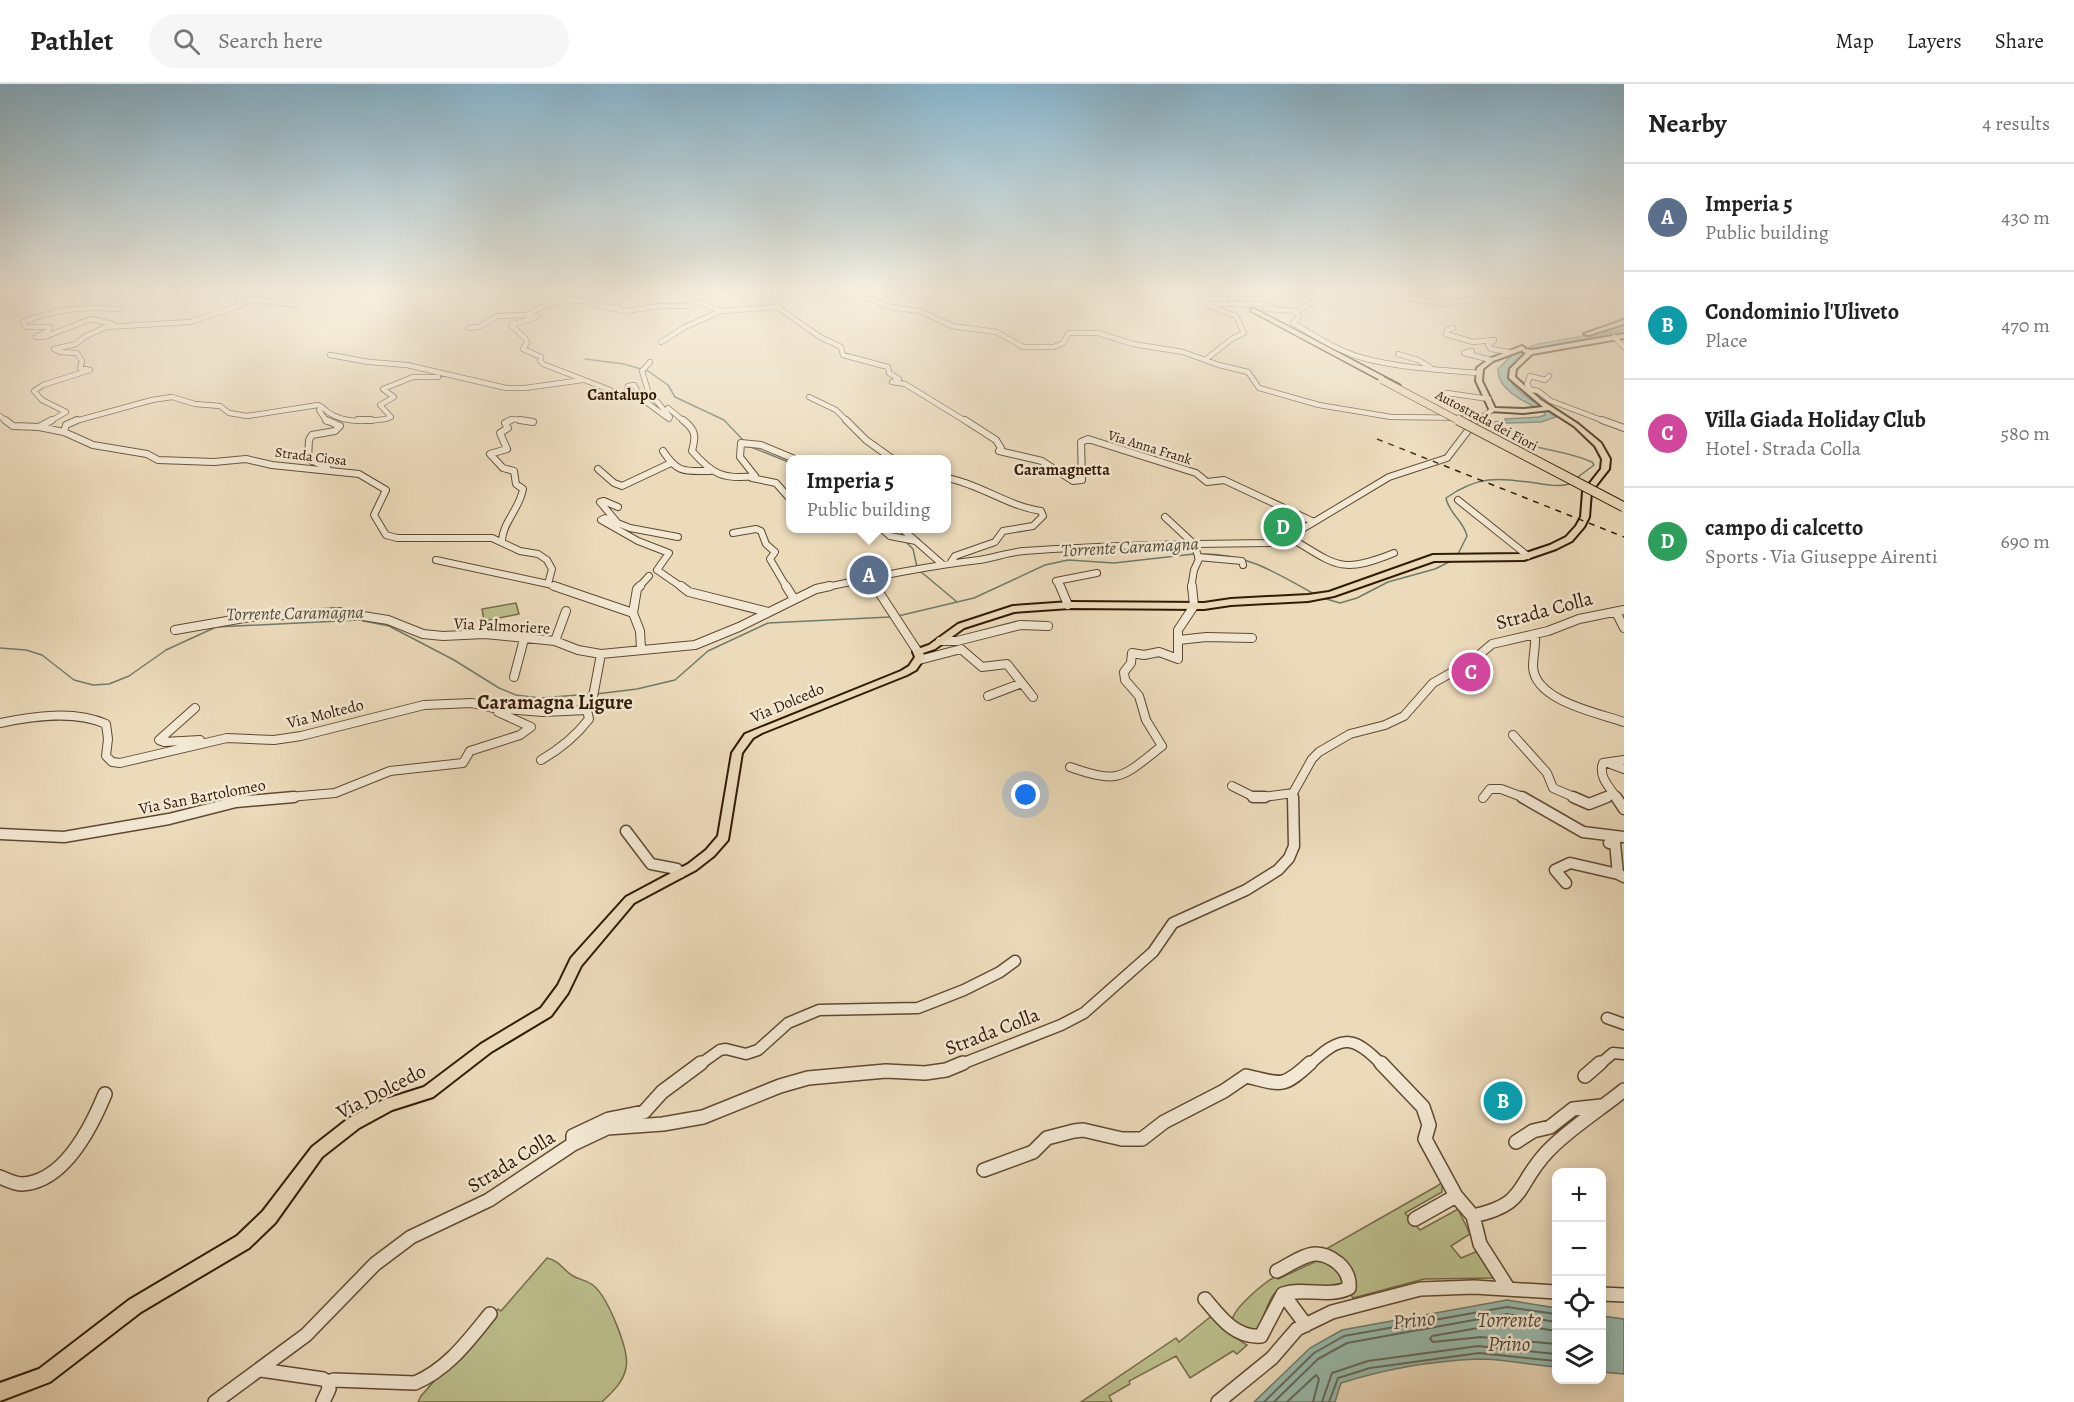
<!DOCTYPE html>
<html lang="en">
<head>
<meta charset="utf-8">
<style>
	:root { --surface:#fff; --page:#f6f6f6; --text:#222; --muted:#767676; --line:#e0e0e0; --accent:#d93025 }
	body { margin:0; font-family:Alegreya,serif; background:var(--page); color:var(--text) }
	.controls { position:absolute; right:18px; bottom:18px; display:grid; overflow:hidden; border-radius:12px; box-shadow:0 3px 15px #0003 }
	.controls button { width:54px; height:54px; display:grid; place-items:center; padding:0; border:0; border-bottom:2px solid var(--line); background:var(--surface); color:var(--text); font:30px sans-serif }
	.you { position:absolute; left:1026px; top:711px; width:21px; height:21px; margin:-15px; border:4px solid #fff; border-radius:50%; background:#1a73e8; box-shadow:0 0 0 9px #1a73e833 }
	.badge { display:grid; place-items:center; width:39px; height:39px; border-radius:50%; background:var(--accent); color:#fff; font-size:20px; font-weight:700 }
	.pin { position:absolute; translate:-50% -50%; border:3px solid #fff; box-shadow:0 2px 6px #0006 }
	.popup { position:absolute; left:786px; top:371px; width:165px; height:78px; box-sizing:border-box; display:grid; place-content:center; border-radius:12px; background:var(--surface); filter:drop-shadow(0 2px 4px #0005); font-size:20px; white-space:nowrap; color:var(--muted) }
	.popup b { font-size:22px; color:var(--text) }
	.popup::after { content:''; position:absolute; left:50%; top:100%; margin-left:-12px; border:12px solid transparent; border-top-color:var(--surface) }
	.list { margin:0; padding:0; list-style:none }
	h2 { display:flex; justify-content:space-between; align-items:center; height:78px; margin:0; padding:0 24px; font-size:26px }
	h2 small { font-size:20px; font-weight:400; color:var(--muted) }
	.list li { display:grid; grid-template-columns:39px 1fr auto; gap:18px; align-items:center; box-sizing:border-box; height:108px; padding:0 24px; border-top:2px solid var(--line) }
	.list b { display:block; font-size:22px; white-space:nowrap }
	.list p { margin:0; font-size:20px; white-space:nowrap; color:var(--muted) }
	.list em { font-size:20px; font-style:normal; color:var(--muted) }
	.icon { flex:none; width:33px; height:33px; fill:none; stroke:currentColor; stroke-width:2; stroke-linecap:round; stroke-linejoin:round }
	.map { position:relative; flex:none; width:1624px; height:1318px; overflow:hidden }
	header { display:flex; align-items:center; gap:36px; box-sizing:border-box; height:84px; padding:0 30px; background:var(--surface); border-bottom:2px solid var(--line) }
	header strong { font-size:28px }
	nav { display:flex; gap:33px; margin-inline-start:auto; font-size:21px }
	.search { width:420px; height:54px; background:var(--page); display:flex; align-items:center; gap:15px; box-sizing:border-box; padding:0 21px; border-radius:33px; color:var(--muted); font-size:22px }
	main { display:flex }
	aside { flex:1; background:var(--surface) }
	.map>svg:first-child { display:block }
</style>
</head>
<body>
<header>
<strong>Pathlet</strong>
<div class="search"><svg class="icon" aria-label="search" viewBox="0 0 24 24"><circle cx="10" cy="10" r="6"/><path d="M15 15l6 6"/></svg>Search here</div>
<nav><a>Map</a><a>Layers</a><a>Share</a></nav>
</header>
<main>
<div class="map">
<svg width="1624" height="1318" viewBox="0 0 1624 1318">
	<rect width="100%" height="100%" fill="#ecdbbb"/>
	<filter id="stains"><feTurbulence type="fractalNoise" baseFrequency=".00333" numOctaves="4"/><feColorMatrix values="0 0 0 0 .2 0 0 0 0 .09 0 0 0 0 .02 0 0 0 .5 -.17"/></filter>
	<radialGradient id="worn" r=".72"><stop offset=".6" stop-color="#630" stop-opacity="0"/><stop offset="1" stop-color="#630" stop-opacity=".3"/></radialGradient>
	<path fill="#bcbf8d" stroke="#776c49" stroke-width="1.5" d="M516 519 519 530 484 537 482 525Z
		M1442 1094V1108L1405 1129 1420 1146 1458 1125 1470 1150 1451 1162 1461 1174 1478 1167 1495 1194 1424 1195 1353 1214 1351 1211C1364 1192 1341 1175 1326 1165L1437 1102 1441 1099Z
		M547 1174C560 1177 563 1186 573 1192 580 1196 589 1197 594 1202 608 1214 630 1267 626 1284 623 1299 612 1308 602 1318H418L421 1312 498 1225 501 1227Z
		M1323 1174 1342 1187 1347 1199C1343 1200 1338 1203 1333 1203 1314 1205 1289 1192 1274 1210 1265 1222 1264 1237 1255 1249L1232 1237C1233 1224 1264 1199 1276 1192L1278 1195Z
		M1214 1230 1236 1254 1247 1261 1237 1270 1233 1267 1190 1294 1176 1272 1129 1297 1130 1300 1109 1312 1112 1318H1081L1176 1254 1179 1258Z"/>
	<path fill="#99bbae" stroke="#707b6a" stroke-width="1.5" d="M1624 239V245L1620 247 1538 265C1528 268 1520 272 1514 280 1495 303 1542 319 1556 333L1541 338 1506 339 1505 335 1539 333 1545 331 1544 328C1528 319 1497 307 1498 285L1514 269 1538 260 1606 248Z
		M1507 1216 1556 1224V1283C1531 1281 1504 1275 1478 1275 1432 1277 1385 1285 1341 1299L1335 1318H1254L1310 1264 1342 1246Z
		M1602 1232 1624 1235V1290L1602 1288Z"/>
	<g fill="none" stroke-linecap="round" stroke-linejoin="round">
		<path stroke="#666a5a" stroke-width="2" d="M1556 1247 1507 1239 1432 1252 1430 1255 1433 1258 1481 1253 1556 1260
			M1264 1318 1314 1269 1344 1252 1507 1223 1556 1230
			M1274 1318 1318 1275 1347 1259 1507 1230 1556 1238
			M1287 1318 1316 1291 1319 1295 1313 1318
			M1322 1318 1332 1289 1368 1277 1478 1262 1556 1270
			M1329 1318 1338 1294 1370 1284 1479 1269 1556 1277"/>
		<path stroke="#707b6a" stroke-width="1.5" d="M585 275 624 280 648 287 668 301 675 313 724 336 743 356
			M1505 337 1494 338 1493 344C1522 367 1559 363 1592 378L1594 381 1578 393
			M751 363 791 379
			M906 458 913 465 917 483
			M1199 470C1247 469 1276 489 1316 511
			M1458 470 1467 452C1464 437 1449 430 1446 414 1479 391 1498 394 1536 399 1547 401 1558 403 1569 400
			M920 487 957 518
			M1323 514 1340 519 1357 514 1388 498 1435 485 1453 476
			M898 532 974 514 1045 481 1068 476 1114 479 1194 470
			M0 564 26 566 42 571 74 596 93 601 109 600 129 592 166 566 216 543 359 536 389 542 454 576 499 604 516 611 540 614 591 610
			M596 610 637 605 675 596 708 567 768 539 890 533"/>
		<path stroke="#c7b497" stroke-width="7" stroke-dasharray="7 4" stroke-linecap="butt" d="M1214 206 1253 226"/>
		<g stroke="#604a32" stroke-width="6">
			<path id="minor-far4" d="M734 206 753 214H779
				M832 206 849 212 871 215 890 223 920 227 952 242 997 248 1023 263H1054L1063 259 1069 249H1098L1133 260 1183 268 1219 281 1248 288 1259 304 1319 321 1391 333 1478 334
				M1567 206 1607 213 1615 218
				M1510 207 1516 206
				M779 214 782 209 825 206
				M777 223 820 253 841 263 843 271 888 283 889 289 899 295 892 298 905 300 967 338
				M610 224 616 223 625 206
				M1295 227 1299 232 1293 239C1315 252 1338 267 1363 274 1400 284 1440 286 1478 289
				M523 231 537 233 511 241 525 254 527 259 523 265 541 273 540 277 543 280 610 306 609 311 625 312 628 302 634 301 642 315 669 335 670 333 648 307 642 287 650 278
				M113 240 91 235 44 253H36L48 247 50 243H26L23 238C56 225 85 222 120 225
				M469 244 479 243 497 232 526 231 547 221 566 216 582 217 625 227 660 222H686L699 218 721 227
				M1453 244 1447 246 1446 250 1473 258 1494 256 1488 261 1491 265 1509 268
				M1614 253 1624 263
				M661 258 685 243 721 227 777 223 779 214
				M1472 267 1464 269 1491 276
				M1398 270 1418 276 1430 283
				M330 271 369 278 407 281 506 304H525L583 296
				M1205 276 1233 254 1244 249 1236 232 1207 221 1210 220H1264L1270 221 1265 224 1267 225 1298 227 1318 215 1348 206 1447 220 1475 215 1483 210 1497 212 1508 218 1519 215
				M1528 305 1538 307 1551 317 1607 338
				M1530 305 1527 300 1530 292 1545 296 1549 292
				M1447 309 1489 315
				M809 313 836 326 848 338
				M322 323C338 340 364 338 386 335L391 333 380 321 394 313 383 305 413 293H438
				M668 324 685 338
				M0 332 7 338
				M49 338 66 328 42 316 34 307 43 301 90 286 80 284 82 277 77 269 60 268 54 265 76 260 84 253 106 243 190 238 233 224 251 215 295 221
				M72 338 152 316 172 313 195 320 220 322 229 329 247 332 318 321 322 323 319 326 327 338
				M508 338 513 335 530 338
				M1475 338 1492 326"/>
		</g>
		<g stroke="#604a32" stroke-width="8">
			<path id="minor-far3" d="M5 336 13 342 39 343 64 348 93 361 147 370 158 376 214 378 246 375 272 381 359 390 386 406 374 431 386 451 397 454H492L520 467 538 470 547 476 552 485 548 500 559 504
				M326 336 340 342 335 347 312 351 309 356 308 375 327 383
				M358 336H371
				M520 336 533 338
				M683 336C696 346 696 352 692 367 712 390 723 396 755 392
				M846 336 866 356 894 376
				M965 336 996 356 1001 364 999 367 1042 377 1073 397 1082 396 1081 358 1088 355 1196 389 1207 398 1224 396 1314 438
				M1602 336 1624 344
				M39 343 52 336
				M64 348 66 341 77 336
				M663 367C678 390 685 387 710 387
				M598 385 614 399 622 402 671 379
				M755 392 740 373 741 359 761 361 797 376
				M752 394 776 399 791 416
				M947 394C980 400 1007 422 1041 427L1043 432 1033 442 1003 447 995 458 955 472 951 478
				M1458 416 1528 472
				M1165 433 1194 460 1199 475 1194 486 1191 504
				M616 437 600 418 604 417 618 423
				M881 444 890 452 916 457
				M901 444 942 480
				M733 449 756 445 761 447 766 460 775 468 770 475 787 504
				M678 453 630 444 605 434 601 436 638 457 669 469 657 486 683 504
				M1289 453C1336 481 1340 491 1394 469
				M502 456C503 438 520 424 523 405L516 400 514 387 503 384 490 370 507 365 500 349 508 344 505 339 511 336
				M1198 473 1242 477 1243 481
				M436 476 548 500
				M870 495 876 504
				M638 504 649 492
				M822 504C875 493 927 482 979 476 994 474 1009 468 1024 467 1106 461 1188 460 1270 459L1289 453 1389 393 1447 374 1476 336
				M1061 504 1056 497 1097 489"/>
		</g>
		<g stroke="#604a32" stroke-width="10">
			<path id="minor-far2" d="M554 502 633 529 640 547 641 565
				M681 502 689 508 768 528
				M786 502 794 515
				M875 502 918 568
				M1060 502 1068 521
				M1616 528 1624 544
				M633 529 637 505 640 502
				M175 546 250 533 338 528 388 536 423 550 443 552 485 550 555 557 578 566 601 570
				M1535 550C1536 561 1533 572 1533 583 1535 617 1598 629 1624 638
				M1179 556 1206 553 1252 554
				M555 557 566 527
				M940 557H957L1020 541 1048 542
				M919 576 961 565 982 583 1007 580 1033 613
				M514 593 524 555
				M988 612 1022 599
				M195 624 159 656 164 658 200 656
				M587 626 592 618 601 570 695 561 739 543 816 505 830 502
				M0 639C33 632 75 626 106 640L108 655 106 672 112 678 120 679 227 654 274 656 301 652 424 621 472 619 493 624 543 628 587 626
				M1513 651 1547 689 1553 704 1576 714
				M541 676C560 665 576 652 589 635L587 626
				M1608 679 1624 685
				M1070 683C1121 701 1122 693 1162 662L1146 636 1139 612 1125 596 1124 588 1131 579 1132 569 1144 571 1159 568 1178 575V546L1194 522 1192 502
				M1232 702 1256 714 1293 709
				M278 714 335 709 390 687 463 679 470 667 520 651 531 643 498 628
				M1293 714V709L1312 675 1319 668 1350 650 1385 641 1404 632 1433 599 1472 577 1492 560 1548 547 1579 535 1624 526
				M1483 714 1490 705H1501L1525 714
				M1605 714 1612 709
				M1617 714C1609 703 1598 692 1603 679L1624 676"/>
		</g>
		<g stroke="#604a32" stroke-width="13">
			<path id="minor-far1" d="M1253 713H1265
				M1522 713 1583 748 1624 753
				M1573 713 1589 720 1607 713
				M1616 713 1624 725
				M626 747 651 780 677 785 680 789
				M0 750 64 753 169 735 236 718 294 713
				M1609 759H1615L1618 790 1624 793
				M1566 799 1555 786 1570 779 1618 790
				M1607 934 1624 940
				M699 981 720 966 726 965 746 970 758 966 788 939 819 926 918 924 964 906 1000 888 1015 877
				M959 981 1061 941 1084 929 1153 868 1173 839 1246 806 1278 786 1289 774 1294 762 1293 713
				M1309 981C1340 952 1352 949 1382 981
				M1599 981 1613 969 1624 970"/>
		</g>
		<g stroke="#604a32" stroke-width="16">
			<path id="minor" d="M1381 979 1423 1023 1429 1041 1425 1055 1456 1112 1473 1132
				M1585 992 1600 979
				M1516 1058 1533 1047 1550 1043 1573 1025 1601 1022
				M573 1060V1052L609 1035 644 1028 662 1008 701 979
				M984 1086 1033 1068 1047 1054 1074 1047 1083 1046 1122 1055H1142L1164 1038 1224 1007 1246 992C1281 1000 1282 1005 1310 979
				M0 1093C7 1096 15 1100 22 1100 64 1098 91 1044 105 1010
				M1415 1135 1456 1112
				M1508 1204 1480 1160 1473 1132C1528 1120 1515 1102 1547 1068 1567 1046 1601 1025 1624 1006
				M1283 1210 1306 1241
				M1602 1210 1624 1211
				M1205 1215C1220 1233 1235 1254 1261 1252L1283 1210C1304 1203 1329 1214 1349 1204 1350 1193 1346 1186 1338 1179 1314 1160 1301 1175 1277 1187
				M261 1286 323 1295 328 1298 329 1305 323 1318
				M328 1298 334 1296 415 1299C448 1285 468 1257 490 1230
				M215 1318 306 1251 375 1180 411 1153 489 1116 573 1060 607 1044 663 1040 703 1033 780 1002 808 994 886 987 925 989 946 986 963 979
				M1218 1318 1272 1274 1297 1245 1332 1228 1420 1205 1474 1203 1556 1208"/>
		</g>
		<g stroke="#321a05" stroke-width="4">
			<path id="major" d="M1624 236V240L1589 251 1584 250Z
				M1624 250V254L1532 270 1516 285 1515 293 1541 316 1578 340 1601 359 1610 375 1609 385 1591 408 1589 433 1584 443 1572 457 1556 465 1524 476 1434 477 1334 512 1308 517 1231 521 1204 525 1070 524 1014 528 964 544 935 565 923 569 925 573 916 586 907 591 762 649 753 654 742 669 728 756 714 772 696 786 634 819 581 882 568 909 551 932 491 968 433 1013 392 1026 359 1044 322 1073 275 1139 249 1164 141 1228 50 1298 0 1317V1299L39 1285 129 1216 237 1152 263 1127 312 1063 349 1034 383 1016 424 1003 481 960 541 924 558 901 571 874 626 813 688 780 706 766 718 752 732 669 745 650 901 587 909 582 915 573 913 568 915 566 929 561 958 540 1013 522 1070 518 1204 519 1231 515 1308 511 1329 508 1433 471 1523 470 1550 461 1566 453 1576 442 1581 433 1583 408 1601 385 1602 375 1595 362 1574 342 1549 326 1523 329 1490 327 1476 297 1477 284 1489 275 1522 262 1525 264 1524 265 1532 266ZM1523 266V268L1526 269 1510 285 1509 294 1543 323 1523 325 1495 324 1482 297 1483 285 1493 277Z"/>
		</g>
		<g stroke="#321a05" stroke-width="3">
			<path id="highway" d="M1251 225H1255L1400 301 1393 303 1251 227Z"/>
		</g>
		<use href="#minor-far4" stroke="#f3e8d3" stroke-width="4.5"/>
		<use href="#minor-far3" stroke="#f3e8d3" stroke-width="6"/>
		<use href="#minor-far2" stroke="#f3e8d3" stroke-width="8"/>
		<use href="#minor-far1" stroke="#f3e8d3" stroke-width="10"/>
		<use href="#minor" stroke="#f3e8d3" stroke-width="13"/>
		<use href="#major" fill="#ecdbbb" fill-rule="evenodd"/>
		<use href="#highway" fill="#ecdbbb" fill-rule="evenodd"/>
		<path stroke="#321a05" stroke-width="1.5" stroke-dasharray="6 6" stroke-linecap="butt" d="M1377 355 1624 453"/>
		<g stroke="#321a05" stroke-width="8" stroke-linecap="butt">
			<path id="highway-bridge-far1" d="M1382 296 1461 338"/>
		</g>
		<g stroke="#321a05" stroke-width="11" stroke-linecap="butt">
			<path id="highway-bridge" d="M1458 336 1624 423"/>
		</g>
		<use href="#highway-bridge-far1" stroke="#ecdbbb" stroke-width="7"/>
		<use href="#highway-bridge" stroke="#ecdbbb" stroke-width="9"/>
	</g>
	<linearGradient id="sky" x2="0" y2="1"><stop stop-color="#88b7d1"/><stop offset="0.53" stop-color="#f6efe0"/><stop offset="1" stop-color="#f6efe0" stop-opacity="0"/></linearGradient>
	<rect width="1624" height="390" fill="url(#sky)"/>
	<g text-anchor="middle" stroke-width="5" stroke-linejoin="round" paint-order="stroke">
		<g font-size="14" fill="#321a05" stroke="#f3e8d3">
			<text transform="translate(1487 336) rotate(28)" y="5">Autostrada dei Fiori</text>
			<text transform="translate(1150 363) rotate(17)" y="5">Via Anna Frank</text>
			<text transform="translate(311 372) rotate(7)" y="5">Strada Ciosa</text>
		</g>
		<g font-size="16" font-weight="bold" fill="#321a05" stroke="#f3e8d3">
			<text x="622" y="316">Cantalupo</text>
			<text x="1062" y="391">Caramagnetta</text>
		</g>
		<g font-size="16" fill="#321a05" stroke="#f3e8d3">
			<text transform="translate(502 541) rotate(3)" y="6">Via Palmoriere</text>
			<text transform="translate(787 618) rotate(-23)" y="6">Via Dolcedo</text>
			<text transform="translate(325 629) rotate(-14)" y="6">Via Moltedo</text>
			<text transform="translate(202 712) rotate(-11)" y="6">Via San Bartolomeo</text>
		</g>
		<g font-size="18" font-style="italic" fill="#514a38" stroke="#f3e8d3">
			<text transform="translate(1130 463) rotate(-3)" y="6">Torrente Caramagna</text>
			<text transform="translate(295 529) rotate(-1)" y="6">Torrente Caramagna</text>
		</g>
		<g font-size="20" fill="#321a05" stroke="#f3e8d3">
			<text transform="translate(1544 526) rotate(-15)" y="7">Strada Colla</text>
			<text transform="translate(992 947) rotate(-21)" y="7">Strada Colla</text>
			<text transform="translate(381 1007) rotate(-27)" y="7">Via Dolcedo</text>
			<text transform="translate(511 1077) rotate(-32)" y="7">Strada Colla</text>
		</g>
		<g font-size="20" font-weight="bold" fill="#321a05" stroke="#f3e8d3">
			<text x="555" y="625">Caramagna Ligure</text>
		</g>
		<g font-size="21" font-style="italic" fill="#514a38" stroke="#f3e8d3">
			<text transform="translate(1414 1236) rotate(-6)" y="7">Prino</text>
			<text x="1509" y="1243">Torrente<tspan x="1509" dy="24">Prino</tspan></text>
		</g>
	</g>
	<rect width="100%" height="100%" filter="url(#stains)"/>
	<rect width="100%" height="100%" fill="url(#worn)"/>
</svg>
<div class="controls">
<button>+</button>
<button>−</button>
<button><svg class="icon" aria-label="locate" viewBox="0 0 24 24"><circle cx="12" cy="12" r="6"/><path d="M12 2v4M12 18v4M2 12h4M18 12h4"/></svg></button>
<button><svg class="icon" aria-label="layers" viewBox="0 0 24 24"><path d="M12 4l9 5-9 5-9-5zM3 14l9 5 9-5"/></svg></button>
</div>
<div class="you"></div>
<div class="pin badge" style="left:869px;top:491px;background:#5c6f8a">A</div>
<div class="popup"><b>Imperia 5</b>Public building</div>
<div class="pin badge" style="left:1503px;top:1017px;background:#0f9aa8">B</div>
<div class="pin badge" style="left:1471px;top:588px;background:#d1479c">C</div>
<div class="pin badge" style="left:1283px;top:443px;background:#2e9e5b">D</div>
</div>
<aside>
<h2>Nearby<small>4 results</small></h2>
<ul class="list">
<li><span class="badge" style="background:#5c6f8a">A</span><div><b>Imperia 5</b><p>Public building</p></div><em>430 m</em></li>
<li><span class="badge" style="background:#0f9aa8">B</span><div><b>Condominio l'Uliveto</b><p>Place</p></div><em>470 m</em></li>
<li><span class="badge" style="background:#d1479c">C</span><div><b>Villa Giada Holiday Club</b><p>Hotel · Strada Colla</p></div><em>580 m</em></li>
<li><span class="badge" style="background:#2e9e5b">D</span><div><b>campo di calcetto</b><p>Sports · Via Giuseppe Airenti</p></div><em>690 m</em></li>
</ul>
</aside>
</main>
</body>
</html>
